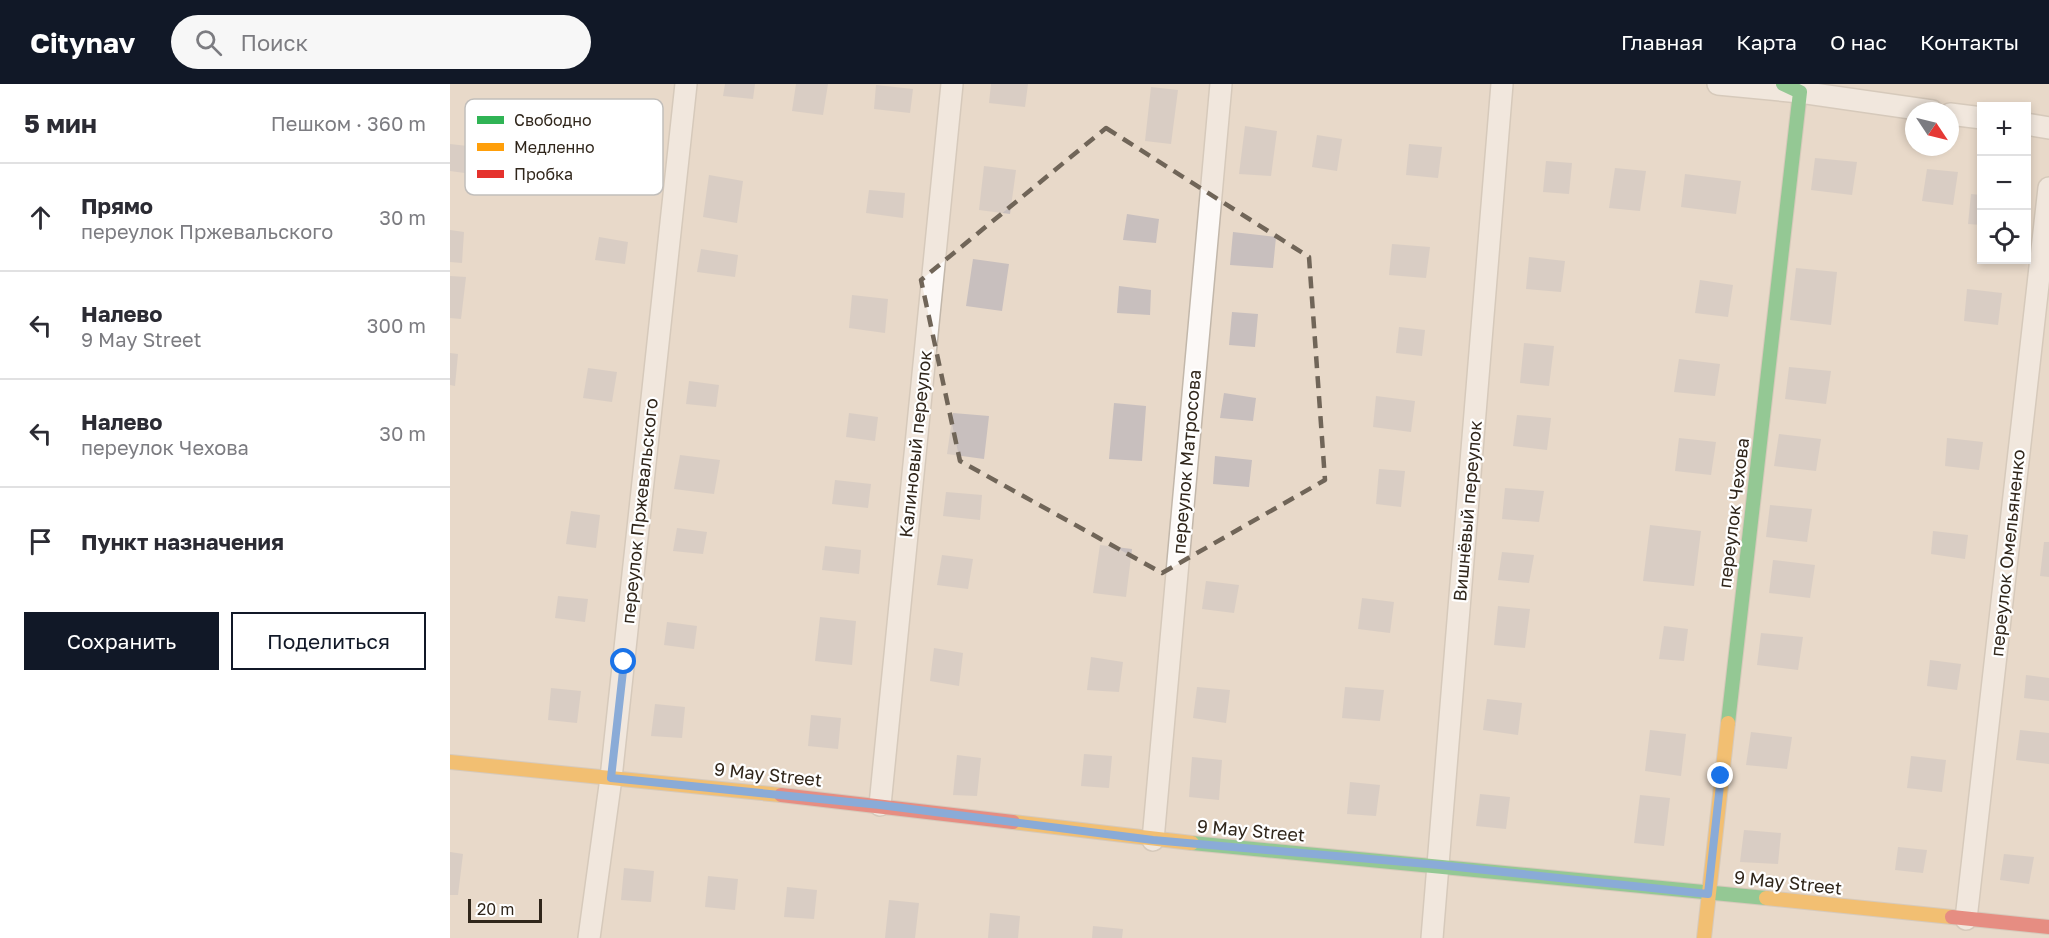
<!DOCTYPE html>
<html lang="ru">
<head>
<meta charset="utf-8">
<style>
	:root { --surface:#fff; --page:#f7f7f7; --text:#2b2b33; --muted:#7c7c81; --line:#e1e1e2; --accent:#111827 }
	body { margin:0; font-family:"Golos Text",sans-serif; background:var(--page); color:var(--text) }
	.controls { position:absolute; right:18px; top:18px; display:grid; overflow:hidden; border-radius:0px; box-shadow:0 3px 9px #0003 }
	.controls button { width:54px; height:54px; display:grid; place-items:center; padding:0; border:0; border-bottom:2px solid var(--line); background:var(--surface); color:var(--text); font:30px sans-serif }
	.compass { position:absolute; left:1455px; top:18px; width:54px; height:54px; border-radius:50%; background:var(--surface); box-shadow:0 3px 9px #0003; rotate:125deg }
	.scale { position:absolute; left:18px; bottom:15px; width:74px; box-sizing:border-box; padding-left:6px; border:3px solid #30261b; border-top:0; font-size:16px; line-height:21px; white-space:nowrap; color:#30261b; -webkit-text-stroke:4px #fff; paint-order:stroke }
	.stop { position:absolute; width:18px; height:18px; margin:-14px; border:4px solid #1a73e8; border-radius:50%; background:#fff }
	.stop.end { background:#1a73e8; border-color:#fff; box-shadow:0 2px 6px #0008 }
	.list { margin:0; padding:0; list-style:none }
	h2 { display:flex; justify-content:space-between; align-items:center; height:78px; margin:0; padding:0 24px; font-size:26px }
	h2 small { font-size:20px; font-weight:400; color:var(--muted) }
	.list li { display:grid; grid-template-columns:39px 1fr auto; gap:18px; align-items:center; box-sizing:border-box; height:108px; padding:0 24px; border-top:2px solid var(--line) }
	.list b { display:block; font-size:22px; white-space:nowrap }
	.list p { margin:0; font-size:20px; white-space:nowrap; color:var(--muted) }
	.list em { font-size:20px; font-style:normal; color:var(--muted) }
	.actions { display:flex; gap:12px; padding:18px 24px }
	.actions a { flex:1; padding:14px 0; border:2px solid var(--accent); border-radius:0px; text-align:center; font-size:21px; color:var(--accent) }
	.actions .main { background:var(--accent); color:#fff }
	.icon { flex:none; width:33px; height:33px; fill:none; stroke:currentColor; stroke-width:2; stroke-linecap:round; stroke-linejoin:round }
	.map { position:relative; flex:none; width:1599px; height:854px; overflow:hidden }
	header { display:flex; align-items:center; gap:36px; box-sizing:border-box; height:84px; padding:0 30px; background:var(--accent); color:#fff }
	header strong { font-size:28px }
	nav { display:flex; gap:33px; margin-inline-start:auto; font-size:21px }
	.search { width:420px; height:54px; background:var(--page); display:flex; align-items:center; gap:15px; box-sizing:border-box; padding:0 21px; border-radius:33px; color:var(--muted); font-size:22px }
	main { display:flex }
	aside { flex:1; background:var(--surface) }
	.map>svg:first-child { display:block }
</style>
</head>
<body>
<header>
<strong>Citynav</strong>
<div class="search"><svg class="icon" aria-label="search" viewBox="0 0 24 24"><circle cx="10" cy="10" r="6"/><path d="M15 15l6 6"/></svg>Поиск</div>
<nav><a>Главная</a><a>Карта</a><a>О нас</a><a>Контакты</a></nav>
</header>
<main>
<aside>
<h2>5 мин<small>Пешком · 360 m</small></h2>
<ul class="list">
<li><svg class="icon" aria-label="ahead" viewBox="0 0 24 24"><path d="M12 20V5M6 11l6-6 6 6"/></svg><div><b>Прямо</b><p>переулок Пржевальского</p></div><em>30 m</em></li>
<li><svg class="icon" aria-label="left" viewBox="0 0 24 24"><path d="M17 20v-9H6M10 6l-5 5 5 5"/></svg><div><b>Налево</b><p>9 May Street</p></div><em>300 m</em></li>
<li><svg class="icon" aria-label="left" viewBox="0 0 24 24"><path d="M17 20v-9H6M10 6l-5 5 5 5"/></svg><div><b>Налево</b><p>переулок Чехова</p></div><em>30 m</em></li>
<li><svg class="icon" aria-label="arrive" viewBox="0 0 24 24"><path d="M6 21V4h12l-3 4 3 4H6"/></svg><div><b>Пункт назначения</b></div></li>
</ul>
<div class="actions"><a class="main">Сохранить</a><a>Поделиться</a></div>
</aside>
<div class="map">
<svg width="1599" height="854" viewBox="0 0 1599 854">
	<rect width="100%" height="100%" fill="#e8d9c9"/>
	<path fill="#c8bfbe" d="M275 0H305L303 15 273 12Z
		M346 0H378L373 31 342 27Z
		M541 0H578L575 23 539 19Z
		M426 1 463 5 460 29 424 25Z
		M701 3 728 6 721 60 695 57Z
		M795 42 827 47 821 92 789 90Z
		M867 51 892 55 887 87 862 83Z
		M0 60 26 63 22 90 0 87Z
		M959 60 992 63 988 94 956 91Z
		M1365 74 1407 78 1402 111 1361 106Z
		M1096 77 1122 79 1119 110 1093 108Z
		M534 82 566 86 560 130 529 126Z
		M1165 84 1196 87 1190 127 1159 124Z
		M1477 85 1508 88 1503 121 1472 117Z
		M1235 90 1291 97 1286 130 1231 123Z
		M259 91 293 97 287 139 253 133Z
		M419 106 455 109 453 134 416 129Z
		M1521 110 1532 111V141L1518 140Z
		M677 130 709 135 706 159 673 156Z
		M0 146 14 148 12 179 0 178Z
		M783 148 826 153 823 184 780 181Z
		M149 153 178 158 175 180 145 176Z
		M942 160 980 163 976 194 939 191Z
		M251 165 288 171 285 193 247 188Z
		M1079 173 1115 177 1111 208 1076 205Z
		M523 175 559 180 552 227 516 222Z
		M1346 184 1387 188 1381 241 1340 236Z
		M0 192 16 193 11 235 0 234Z
		M1250 196 1283 201 1278 233 1245 229Z
		M669 202 701 206 700 231 667 229Z
		M1517 205 1552 209 1548 241 1514 237Z
		M402 211 438 215 435 249 399 244Z
		M782 228 808 230 805 263 779 261Z
		M949 243 975 246 972 272 946 269Z
		M1074 259 1104 262 1099 302 1070 299Z
		M0 269 8 270 5 302 0 301Z
		M1229 275 1270 280 1265 312 1224 308Z
		M1339 283 1381 287 1376 320 1335 315Z
		M138 284 167 288 162 318 133 314Z
		M239 297 269 301 266 323 236 320Z
		M774 309 806 314 803 337 770 334Z
		M926 312 965 317 961 348 923 343Z
		M664 319 696 322 692 377 659 375Z
		M399 329 428 333 425 357 396 353Z
		M503 329 539 332 534 375 497 370Z
		M1067 331 1101 334 1097 366 1063 362Z
		M1329 350 1371 355 1366 387 1324 382Z
		M1229 354 1266 358 1261 391 1225 387Z
		M1497 354 1533 358 1529 386 1495 382Z
		M230 371 270 376 264 410 224 405Z
		M765 372 802 376 799 403 763 400Z
		M929 385 955 387 951 423 926 420Z
		M385 396 421 400 418 424 382 420Z
		M1055 404 1094 407 1089 438 1052 435Z
		M496 408 532 411 530 436 493 432Z
		M1320 421 1362 425 1357 458 1316 453Z
		M121 427 150 431 146 464 116 460Z
		M1200 441 1251 447 1244 502 1193 497Z
		M227 444 257 448 253 470 223 467Z
		M1483 447 1518 451 1515 475 1481 470Z
		M1594 458H1599V493L1590 492Z
		M650 461 682 465 676 513 643 509Z
		M375 462 411 466 409 490 372 486Z
		M1052 468 1084 471 1079 499 1048 496Z
		M492 471 523 475 518 505 487 501Z
		M1323 476 1365 481 1360 514 1319 509Z
		M756 497 789 501 784 529 752 525Z
		M108 512 138 515 135 538 105 534Z
		M912 514 944 518 940 549 908 545Z
		M1048 522 1080 525 1075 564 1044 561Z
		M370 533 406 537 402 581 365 577Z
		M217 538 247 542 244 565 214 561Z
		M1214 542 1238 545 1234 577 1209 575Z
		M1311 549 1353 553 1348 586 1307 581Z
		M484 564 513 569 509 602 480 597Z
		M641 573 673 578 669 608 637 606Z
		M1480 576 1511 580 1507 606 1477 602Z
		M1576 591 1599 594V617L1574 614Z
		M747 603 780 606 776 639 743 634Z
		M895 603 934 606 930 637 892 634Z
		M101 604 131 607 127 639 98 636Z
		M1037 615 1072 619 1068 651 1033 646Z
		M205 620 235 623 232 654 201 652Z
		M361 631 391 634 388 665 358 662Z
		M1200 646 1236 650 1231 692 1195 687Z
		M1570 646 1599 649V680L1566 676Z
		M1301 648 1342 653 1337 685 1296 681Z
		M634 670 662 672 659 704 631 702Z
		M507 671 531 674 527 712 503 711Z
		M1461 672 1496 676 1492 708 1457 704Z
		M742 673 772 676 769 716 739 713Z
		M900 698 930 701 926 732 897 730Z
		M1030 710 1060 713 1056 745 1026 742Z
		M1190 711 1220 714 1214 762 1184 759Z
		M1294 746 1331 749 1328 780 1290 778Z
		M1448 763 1477 766 1473 789 1445 786Z
		M0 768 13 770 8 811H0Z
		M1554 770 1584 773 1579 800 1550 796Z
		M174 784 204 787 201 818 171 816Z
		M258 792 288 795 285 826 255 823Z
		M337 803 367 806 364 835 334 833Z
		M439 816 469 819 465 854H435Z
		M540 829 570 832 568 854H538Z
		M643 842 673 845 672 854H642Z"/>
	<g fill="none" stroke-linecap="round" stroke-linejoin="round">
		<g stroke="#c2b7aa" stroke-width="24">
			<path id="street" d="M1268 0 1350 8 1482 27
				M1500 30 1532 34
				M1576 40 1599 44
				M430 721 502 0
				M703 756 771 0
				M1516 835 1599 104
				M139 854 161 694 236 0
				M982 854 1052 0"/>
		</g>
		<g stroke="#c2b7aa" stroke-width="16">
			<path id="fast" d="M1278 639 1350 8 1333 0
				M742 759 1316 814"/>
		</g>
		<g stroke="#c2b7aa" stroke-width="16">
			<path id="slow" d="M0 678 331 711
				M563 738 742 759
				M1316 814 1502 833
				M1254 854 1278 639"/>
		</g>
		<g stroke="#c2b7aa" stroke-width="16">
			<path id="jam" d="M331 711 563 738
				M1502 833 1599 843"/>
		</g>
		<use href="#street" stroke="#fcf9f7" stroke-width="21"/>
		<use href="#fast" stroke="#30b455" stroke-width="14"/>
		<use href="#slow" stroke="#ff9f0a" stroke-width="14"/>
		<use href="#jam" stroke="#e5322d" stroke-width="14"/>
	</g>
	<g fill="none" stroke-linecap="round" stroke-linejoin="round">
		<path stroke="#1a73e8" stroke-width="8" d="M174 578 161 694 430 721 703 756 989 781 1258 810 1271 692"/>
	</g>
	<path d="M0 0H1599V854H0ZM656 44 859 173 875 396 712 489 510 377 471 196Z" fill="#e8d9c9" fill-opacity=".55" fill-rule="evenodd"/>
	<path fill="none" stroke="#706558" stroke-width="4.5" stroke-dasharray="12 8" stroke-linejoin="round" d="M656 44 859 173 875 396 712 489 510 377 471 196Z"/>
	<g text-anchor="middle" stroke-width="4.5" stroke-linejoin="round" paint-order="stroke">
		<g font-size="18" fill="#30261b" stroke="#fff">
			<text transform="translate(466 360) rotate(-84)" y="6">Калиновый переулок</text>
			<text transform="translate(737 378) rotate(-85)" y="6">переулок Матросова</text>
			<text transform="translate(190 427) rotate(-84)" y="6">переулок Пржевальского</text>
			<text transform="translate(1018 427) rotate(-85)" y="6">Вишнёвый переулок</text>
			<text transform="translate(1284 429) rotate(-83)" y="6">переулок Чехова</text>
			<text transform="translate(1558 469) rotate(-84)" y="6">переулок Омельяненко</text>
			<text transform="translate(318 691) rotate(6)" y="6">9 May Street</text>
			<text transform="translate(801 747) rotate(5)" y="6">9 May Street</text>
			<text transform="translate(1338 799) rotate(6)" y="6">9 May Street</text>
		</g>
	</g>
	<rect x="15" y="15" width="198" height="96" rx="9" fill="#fff" stroke="#c1bebb" stroke-width="1.5"/>
	<rect x="27" y="32" width="27" height="8" fill="#30b455"/>
	<rect x="27" y="59" width="27" height="8" fill="#ff9f0a"/>
	<rect x="27" y="86" width="27" height="8" fill="#e5322d"/>
	<g font-size="16" fill="#30261b">
		<text x="64" y="42">Свободно</text>
		<text x="64" y="69">Медленно</text>
		<text x="64" y="96">Пробка</text>
	</g>
</svg>
<div class="controls">
<button>+</button>
<button>−</button>
<button><svg class="icon" aria-label="locate" viewBox="0 0 24 24"><circle cx="12" cy="12" r="6"/><path d="M12 2v4M12 18v4M2 12h4M18 12h4"/></svg></button>
</div>
<svg class="compass" viewBox="-18 -18 36 36"><path d="M0-13l5 13h-10z" fill="#e53935"/><path d="M0 13l5-13h-10z" fill="#7c7c81"/></svg>
<div class="scale">20 m</div>
<div class="stop" style="left:174px;top:578px"></div>
<div class="stop end" style="left:1271px;top:692px"></div>
</div>
</main>
</body>
</html>
